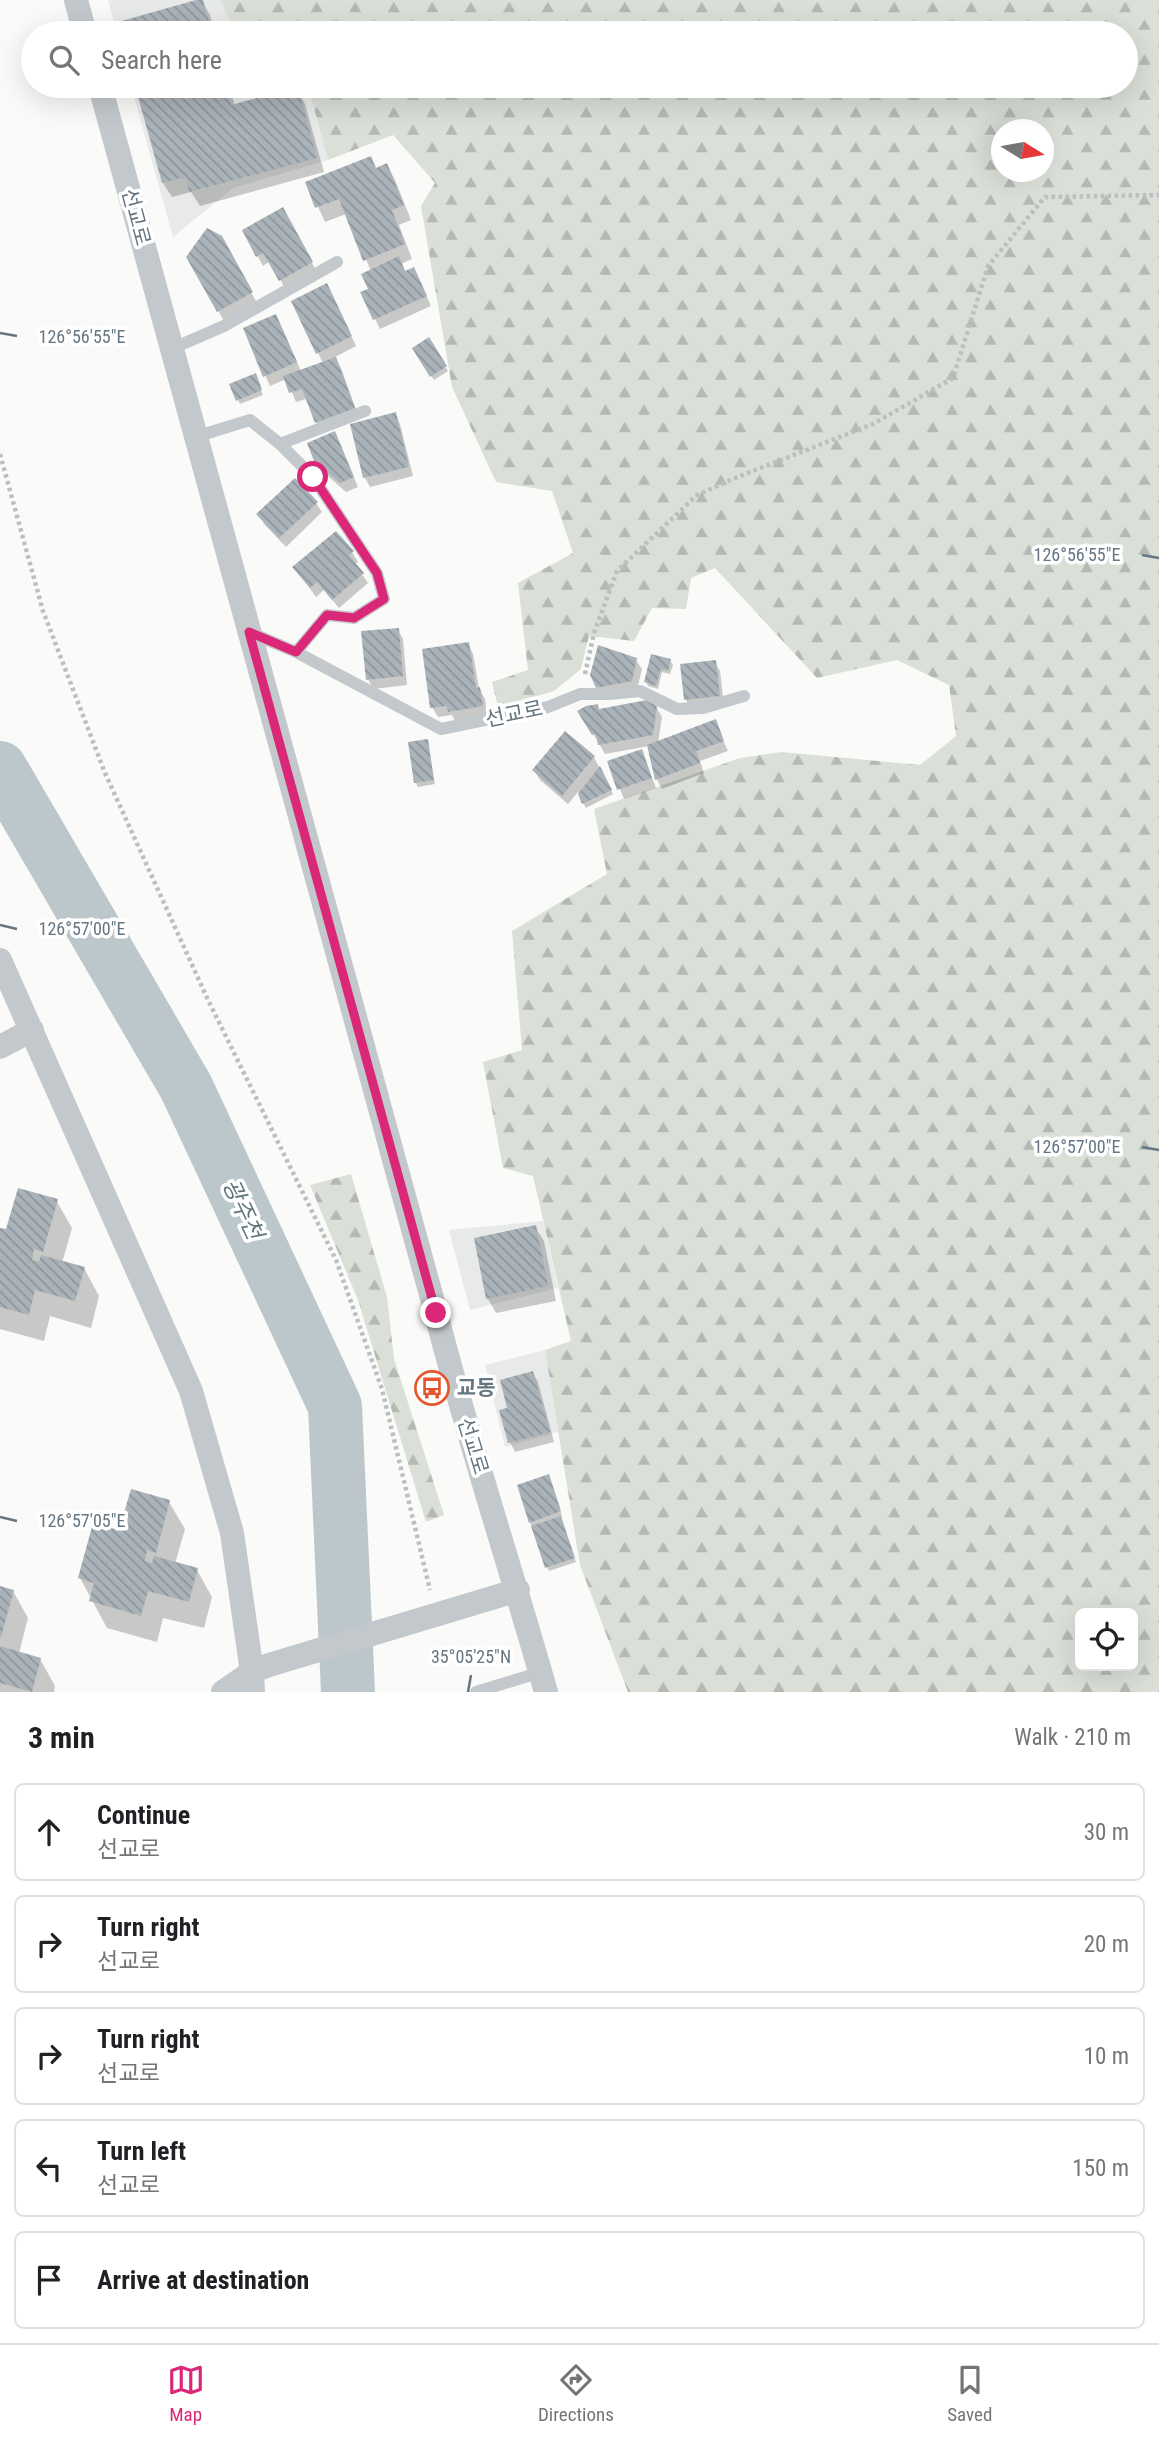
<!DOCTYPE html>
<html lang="en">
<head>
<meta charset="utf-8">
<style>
	:root { --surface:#fff; --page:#f6f6f6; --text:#202124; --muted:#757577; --line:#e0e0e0; --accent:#db2777 }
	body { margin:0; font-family:"Roboto Condensed","Noto Sans KR",sans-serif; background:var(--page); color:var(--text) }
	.controls { position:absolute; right:21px; bottom:21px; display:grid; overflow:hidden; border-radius:10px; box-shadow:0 7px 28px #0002 }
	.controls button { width:63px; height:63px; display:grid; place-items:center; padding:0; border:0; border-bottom:2px solid var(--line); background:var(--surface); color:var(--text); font:35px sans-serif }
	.compass { position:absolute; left:991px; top:119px; width:63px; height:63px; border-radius:50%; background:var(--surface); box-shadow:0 7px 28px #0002; rotate:101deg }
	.stop { position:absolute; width:21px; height:21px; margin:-16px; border:5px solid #db2777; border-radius:50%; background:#fff }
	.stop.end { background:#db2777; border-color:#fff; box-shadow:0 2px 7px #0008 }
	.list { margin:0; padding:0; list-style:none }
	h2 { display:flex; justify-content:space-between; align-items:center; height:91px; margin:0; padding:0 28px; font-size:30px }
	h2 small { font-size:23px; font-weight:400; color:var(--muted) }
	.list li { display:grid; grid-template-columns:46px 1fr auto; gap:21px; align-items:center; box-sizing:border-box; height:98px; margin:0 14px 14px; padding:0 14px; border:2px solid var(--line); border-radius:10px }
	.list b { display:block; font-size:26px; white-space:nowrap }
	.list p { margin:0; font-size:23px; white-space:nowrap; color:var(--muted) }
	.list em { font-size:23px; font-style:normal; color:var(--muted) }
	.icon { flex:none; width:38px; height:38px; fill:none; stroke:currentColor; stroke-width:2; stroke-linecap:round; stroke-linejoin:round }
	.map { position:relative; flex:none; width:1159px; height:1692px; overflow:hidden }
	.search { position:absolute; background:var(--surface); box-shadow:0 7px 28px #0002; left:21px; right:21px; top:21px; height:77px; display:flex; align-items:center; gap:18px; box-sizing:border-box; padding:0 24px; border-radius:38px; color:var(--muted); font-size:26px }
	.sheet { height:651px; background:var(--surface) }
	nav { display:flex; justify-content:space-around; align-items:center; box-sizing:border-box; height:98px; border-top:2px solid var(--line); background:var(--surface); font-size:19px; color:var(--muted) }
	nav a { display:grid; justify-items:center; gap:4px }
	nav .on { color:var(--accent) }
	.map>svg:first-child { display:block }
</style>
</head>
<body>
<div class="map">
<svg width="1159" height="1692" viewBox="0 0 1159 1692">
	<defs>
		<pattern id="forest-firs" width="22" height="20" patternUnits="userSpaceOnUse" patternTransform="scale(1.75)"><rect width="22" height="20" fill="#dadfd7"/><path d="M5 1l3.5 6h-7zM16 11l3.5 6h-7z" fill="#b4b9b4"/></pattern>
		<pattern id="building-back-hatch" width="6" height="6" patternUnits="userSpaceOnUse" patternTransform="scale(1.75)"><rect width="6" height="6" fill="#aab3b9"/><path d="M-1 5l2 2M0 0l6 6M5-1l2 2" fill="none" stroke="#8e969c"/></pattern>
	</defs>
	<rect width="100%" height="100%" fill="#fafaf8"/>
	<path fill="#e8e9e9" d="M108 0H220L231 24 240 33H117Z
		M131 86H308L328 160 233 188 173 237Z
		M543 1221 558 1288 470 1310 449 1230Z
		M545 1350 558 1432 505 1447 485 1365Z"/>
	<path fill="url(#forest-firs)" fill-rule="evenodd" d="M220 0H1159V1692H628L580 1565 545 1350 571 1341 533 1176 503 1168 483 1062 522 1050 512 931 607 874 594 809 740 758 782 752 920 765 956 736 949 685 897 660 817 678 715 568 691 578 686 609 652 608 634 641 589 636 581 669 554 691 498 707 492 682 528 670 518 583 573 553 552 491 496 482 452 387 421 206 435 183 393 135 328 160 308 86H1126V33H240L231 24ZM1002 130H1044V172H1002ZM1080 1613H1133V1666H1080Z
		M351 1174 387 1297 394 1359 444 1515 426 1522 358 1300 310 1185Z"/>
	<path fill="#0003" d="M201 0 210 15 215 33H123L120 23Z
		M137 86H229L235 106 297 89 305 104 324 172 200 206 191 192 172 197 163 183Z
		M387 165 395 180 411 220 399 225 412 259 401 264 406 273 419 279 431 306 380 329 362 293 370 289 371 271 346 214 325 222 307 183 377 170Z
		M282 210 317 272 286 290 270 261 263 266 244 231Z
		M221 238 257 303 224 321 188 257Z
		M332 295 356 346 335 357 341 368 359 418 322 432 306 399 296 402 286 379 270 386 245 329 281 326 301 371 323 363 318 353Z
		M428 340 448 371 434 380 415 349Z
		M257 380 263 395 240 404 238 400Z
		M395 414 400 424 413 476 370 487 365 478Z
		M335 433 358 487 346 492 322 471 316 461Z
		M316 503 322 512 286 547 264 524 259 514Z
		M352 552 358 562 355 564 368 583 339 608 324 590 316 597 295 568Z
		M398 630 403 639 407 685 373 689 368 679Z
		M468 644 473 654 479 688 485 699 487 716 455 721 452 715 438 717 432 707Z
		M636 660 642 669 637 690 603 697 598 687Z
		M670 660 673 665 670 674 662 672 658 689 648 686 646 682Z
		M715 662 720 671 724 706 691 710 686 700 682 665Z
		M656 707 662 717 658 743 715 722 728 751 700 761 704 773 662 789 657 780 649 746 605 754 580 711Z
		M565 733 594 757 613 794 586 808 578 792 568 804 540 780 534 770Z
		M427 741 435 784 418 787 416 783Z
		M642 751 656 788 624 799 609 762Z
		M56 1200 72 1228 62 1263 84 1268 99 1296 91 1328 50 1316 44 1341 0 1329V1229L7 1231Z
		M535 1227 544 1241 556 1301 496 1313 488 1299 476 1239Z
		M533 1373 538 1382 554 1442 515 1452 510 1442 509 1410Z
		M550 1480 562 1516 559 1517 576 1562 549 1571 530 1522Z
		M169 1502 185 1529 175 1564 197 1570 212 1597 204 1628 163 1618 157 1642 107 1628 80 1578 120 1532Z
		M0 1588 13 1591 28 1618 19 1653 40 1659 55 1686 54 1692H0Z"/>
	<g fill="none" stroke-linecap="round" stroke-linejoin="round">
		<path stroke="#bbc7cb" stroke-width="54" d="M0 768 186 1087 335 1406 348 1692"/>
	</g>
	<path fill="url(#building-back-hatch)" d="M196 0H203L212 33H121L118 22Z
		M135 86H226L231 105 298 87 317 158 189 192 186 177 162 183Z
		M371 156 376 168 387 163 404 205 392 210 405 244 363 261 339 199 315 208 305 182Z
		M283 207 313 262 279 281 263 253 256 257 242 230Z
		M207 228 222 236 253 292 217 312 186 257Z
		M399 256 405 271 414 267 427 296 373 320 360 292 368 289 361 274Z
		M327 283 352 336 316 354 291 301Z
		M276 314 297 362 263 377 243 328Z
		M429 337 447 366 430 377 412 348Z
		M336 357 355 408 315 423 302 389 289 393 283 376Z
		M256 373 262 390 236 401 229 384Z
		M396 412 409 467 363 478 350 424Z
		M335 431 354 477 340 483 314 461 307 443Z
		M295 478 318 502 279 538 256 514Z
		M336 531 354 551 349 555 364 573 332 600 317 582 310 588 292 567Z
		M399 628 403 676 366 680 361 631Z
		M469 642 476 688 480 687 483 706 448 712 447 706 430 708 422 649Z
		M598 645 637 658 632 681 596 688 590 675Z
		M651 654 671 659 668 671 661 669 656 686 644 682Z
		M716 660 720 696 684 700 680 664Z
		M647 700 657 706 653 735 598 745 596 734 592 735 577 711 586 706 598 704 599 709Z
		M716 719 724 741 696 751 700 763 655 780 647 745Z
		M565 731 595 756 562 796 532 770Z
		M428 739 434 780 414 783 408 742Z
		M642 749 652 778 617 790 607 761Z
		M600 766 612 790 582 804 578 794Z
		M18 1188 58 1199 43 1252 34 1249 32 1260 39 1262 41 1255 85 1267 75 1301 35 1290 29 1315 0 1307V1228L6 1229Z
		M536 1225 548 1286 486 1299 474 1238Z
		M533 1371 550 1432 508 1443 499 1410 507 1408 500 1380Z
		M549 1474 561 1511 529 1523 517 1485Z
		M131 1489 170 1500 156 1553 147 1550 145 1561 152 1563 154 1556 198 1568 189 1602 148 1591 141 1616 89 1601 94 1583 78 1578 93 1523 119 1530Z
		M561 1516 575 1558 545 1568 531 1526Z
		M0 1586 14 1590 1 1637H0Z
		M0 1646 41 1658 32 1692 0 1683Z"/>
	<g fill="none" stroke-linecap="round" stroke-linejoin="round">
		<path stroke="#bbbfc2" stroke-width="4.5" stroke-dasharray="3.5 3.5" stroke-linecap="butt" d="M0 454 43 611 105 773 208 1000 336 1260 382 1389 430 1590
			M585 674 594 633 617 571 697 495 735 478 873 424 953 378 988 266 1045 197 1159 195"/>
		<path stroke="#c3c8cc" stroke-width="12" d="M171 349 224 326 337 262
			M195 437 250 420 280 444 365 411
			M280 444 313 477 377 573 384 599 354 618 327 615 296 652
			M249 632 296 652 441 729 548 707 580 694H609L640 691 677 709 703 708 744 696
			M476 1692 541 1672"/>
		<path stroke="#c3c8cc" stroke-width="24" d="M76 0 85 33
			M100 86 436 1313C468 1440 510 1565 546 1692
			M0 960 191 1391 232 1533 252 1672 253 1692
			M0 1047 32 1030
			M223 1692 252 1672 269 1665 518 1590"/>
	</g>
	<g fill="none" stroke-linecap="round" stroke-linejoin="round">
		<path stroke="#db2777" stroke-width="9" d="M313 477 377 573 384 599 354 618 327 615 296 652 249 632 436 1313"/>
	</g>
	<path fill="none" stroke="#657683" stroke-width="2.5" d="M0 333 17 336M1142 555 1159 558M0 925 17 929M1142 1147 1159 1150M0 1517 17 1521M468 1692 471 1675"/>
	<defs>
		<g id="bus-ring" transform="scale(1.75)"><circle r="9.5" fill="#fff" stroke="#e4572e" stroke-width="1.5"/><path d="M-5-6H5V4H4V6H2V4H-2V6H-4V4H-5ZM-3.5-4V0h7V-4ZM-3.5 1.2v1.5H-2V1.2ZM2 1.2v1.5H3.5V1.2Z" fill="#e4572e"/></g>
	</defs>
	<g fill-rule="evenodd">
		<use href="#bus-ring" x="432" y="1388"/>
	</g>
	<g text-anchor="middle" stroke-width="7" stroke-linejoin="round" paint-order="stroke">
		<g font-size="21" fill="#657683" stroke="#fff">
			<text transform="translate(136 217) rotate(75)" y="7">선교로</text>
			<text transform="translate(514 714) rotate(-12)" y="7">선교로</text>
			<text transform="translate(473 1446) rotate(73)" y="7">선교로</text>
		</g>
		<g font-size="21" font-weight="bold" fill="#657683" stroke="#fff" text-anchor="start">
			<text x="457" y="1395">교동</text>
		</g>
		<g font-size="23" font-style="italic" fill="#60757c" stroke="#fff">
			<text transform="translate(243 1209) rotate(65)" y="8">광주천</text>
		</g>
	</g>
	<g font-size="18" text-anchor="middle" fill="#657683" stroke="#fff" stroke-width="7" stroke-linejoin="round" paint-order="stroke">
		<text x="82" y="343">126°56'55"E</text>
		<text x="1077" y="561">126°56'55"E</text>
		<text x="82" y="935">126°57'00"E</text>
		<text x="1077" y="1153">126°57'00"E</text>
		<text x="82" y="1527">126°57'05"E</text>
		<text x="471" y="1663">35°05'25"N</text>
	</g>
</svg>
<div class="controls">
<button><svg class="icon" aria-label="locate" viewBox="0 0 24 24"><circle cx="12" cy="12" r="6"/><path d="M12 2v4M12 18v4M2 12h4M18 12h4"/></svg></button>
</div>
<svg class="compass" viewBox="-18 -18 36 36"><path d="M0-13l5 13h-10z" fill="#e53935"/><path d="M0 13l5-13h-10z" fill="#757577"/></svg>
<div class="stop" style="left:313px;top:477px"></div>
<div class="stop end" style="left:436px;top:1313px"></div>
<div class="search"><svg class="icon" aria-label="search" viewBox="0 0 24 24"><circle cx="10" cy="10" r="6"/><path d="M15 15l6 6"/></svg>Search here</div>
</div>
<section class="sheet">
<h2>3 min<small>Walk · 210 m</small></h2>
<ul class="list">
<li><svg class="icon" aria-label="ahead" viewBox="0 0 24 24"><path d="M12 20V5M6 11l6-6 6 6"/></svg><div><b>Continue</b><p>선교로</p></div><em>30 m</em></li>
<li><svg class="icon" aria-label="right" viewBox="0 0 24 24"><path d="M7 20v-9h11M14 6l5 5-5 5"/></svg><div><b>Turn right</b><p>선교로</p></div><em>20 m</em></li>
<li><svg class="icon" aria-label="right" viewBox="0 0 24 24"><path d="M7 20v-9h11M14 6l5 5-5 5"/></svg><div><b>Turn right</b><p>선교로</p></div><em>10 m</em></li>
<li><svg class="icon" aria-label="left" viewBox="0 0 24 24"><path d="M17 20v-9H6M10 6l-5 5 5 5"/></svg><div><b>Turn left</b><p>선교로</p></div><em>150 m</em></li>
<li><svg class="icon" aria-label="arrive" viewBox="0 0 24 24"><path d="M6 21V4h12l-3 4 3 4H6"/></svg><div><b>Arrive at destination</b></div></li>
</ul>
</section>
<nav>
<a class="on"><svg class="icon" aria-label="map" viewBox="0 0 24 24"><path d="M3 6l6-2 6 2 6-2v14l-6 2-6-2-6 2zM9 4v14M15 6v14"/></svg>Map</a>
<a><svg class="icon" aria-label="directions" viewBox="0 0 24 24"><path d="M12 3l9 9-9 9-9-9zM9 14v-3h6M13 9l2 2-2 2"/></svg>Directions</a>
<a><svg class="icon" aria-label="saved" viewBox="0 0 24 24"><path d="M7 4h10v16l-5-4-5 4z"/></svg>Saved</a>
</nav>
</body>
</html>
